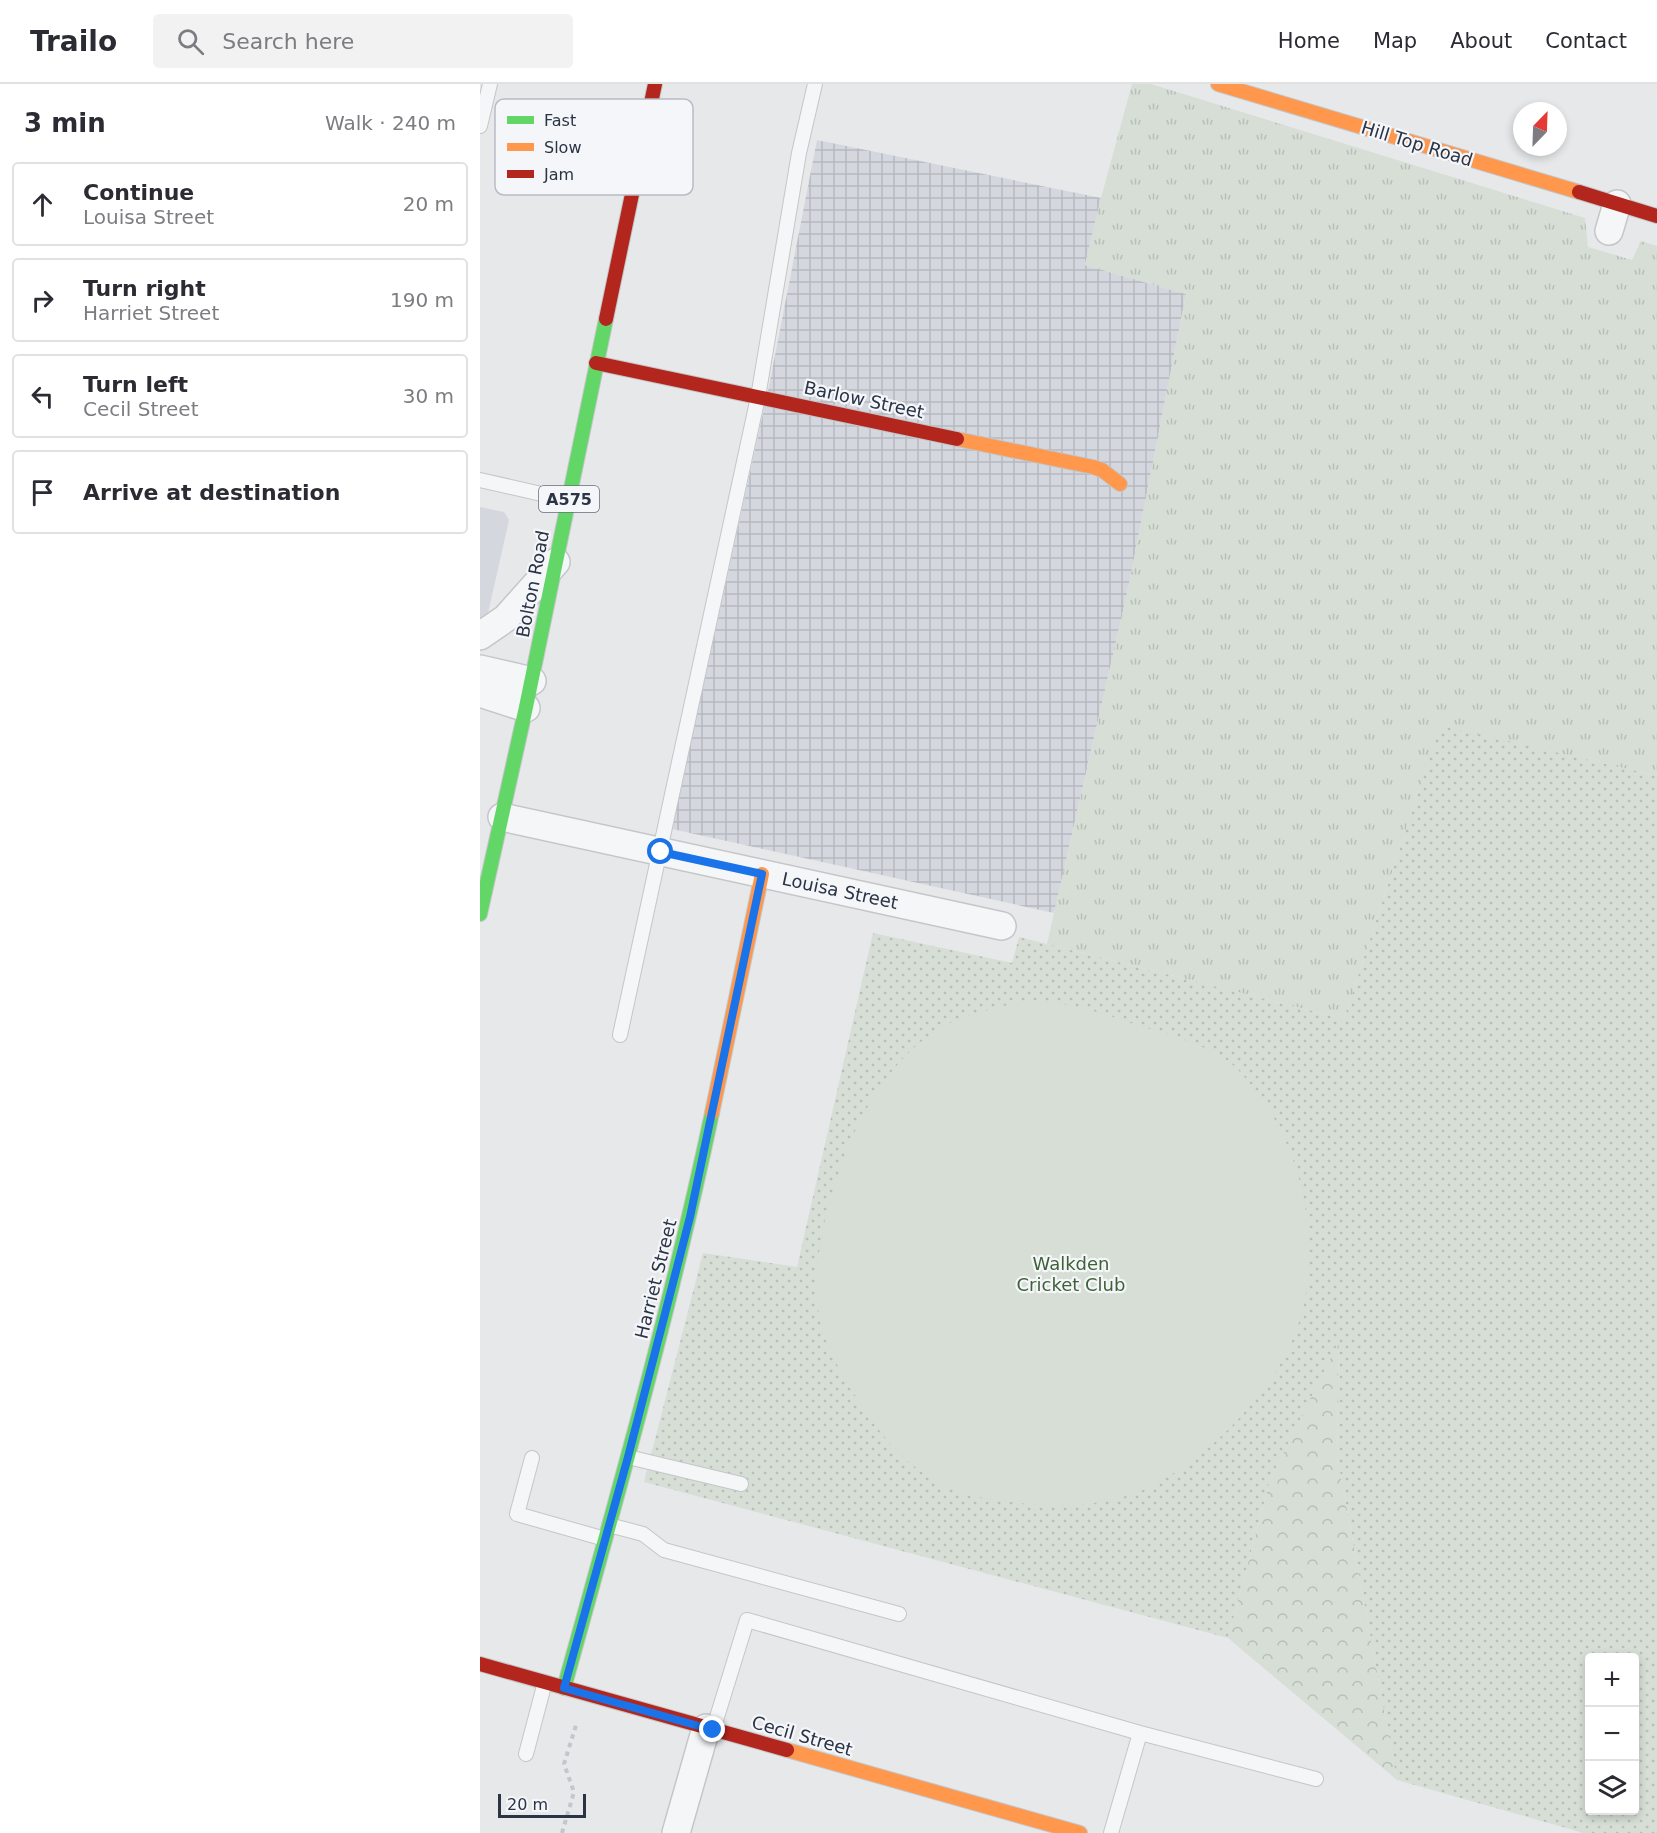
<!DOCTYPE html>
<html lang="en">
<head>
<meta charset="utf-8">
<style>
	:root { --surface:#fff; --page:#f2f2f3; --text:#2b2b33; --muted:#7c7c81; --line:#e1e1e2 }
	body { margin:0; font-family:"DejaVu Sans",sans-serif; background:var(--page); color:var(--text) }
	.controls { position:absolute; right:18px; bottom:18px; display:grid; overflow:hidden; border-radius:6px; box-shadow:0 3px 9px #0003 }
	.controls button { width:54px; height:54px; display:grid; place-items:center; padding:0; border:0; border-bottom:2px solid var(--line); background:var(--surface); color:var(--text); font:30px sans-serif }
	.compass { position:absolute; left:1033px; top:18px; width:54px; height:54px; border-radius:50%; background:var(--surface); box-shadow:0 3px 9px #0003; rotate:23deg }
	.scale { position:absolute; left:18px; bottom:15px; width:88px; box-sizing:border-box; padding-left:6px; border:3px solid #2b3445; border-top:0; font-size:16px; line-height:21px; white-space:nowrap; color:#2b3445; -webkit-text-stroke:4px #f4f6f9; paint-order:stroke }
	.stop { position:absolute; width:18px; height:18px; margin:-14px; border:4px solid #1a73e8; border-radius:50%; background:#fff }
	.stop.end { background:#1a73e8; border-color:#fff; box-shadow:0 2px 6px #0008 }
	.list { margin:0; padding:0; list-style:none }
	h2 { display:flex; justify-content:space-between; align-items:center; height:78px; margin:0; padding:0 24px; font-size:26px }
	h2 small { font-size:20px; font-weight:400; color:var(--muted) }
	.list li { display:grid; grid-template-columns:39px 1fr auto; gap:18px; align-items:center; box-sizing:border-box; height:84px; margin:0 12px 12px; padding:0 12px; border:2px solid var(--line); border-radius:6px }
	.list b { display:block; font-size:22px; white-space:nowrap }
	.list p { margin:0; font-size:20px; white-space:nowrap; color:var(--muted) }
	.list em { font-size:20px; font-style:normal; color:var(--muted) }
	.icon { flex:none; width:33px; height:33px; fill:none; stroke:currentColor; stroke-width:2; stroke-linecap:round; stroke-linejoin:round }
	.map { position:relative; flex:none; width:1177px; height:1749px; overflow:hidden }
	header { display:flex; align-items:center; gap:36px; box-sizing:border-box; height:84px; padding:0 30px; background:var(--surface); border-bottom:2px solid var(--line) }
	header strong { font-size:28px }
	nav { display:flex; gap:33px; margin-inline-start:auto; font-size:21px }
	.search { width:420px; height:54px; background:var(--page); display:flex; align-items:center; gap:15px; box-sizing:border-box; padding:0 21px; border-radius:6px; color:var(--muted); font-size:22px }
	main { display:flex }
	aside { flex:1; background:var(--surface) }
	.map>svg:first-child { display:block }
</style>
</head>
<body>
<header>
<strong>Trailo</strong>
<div class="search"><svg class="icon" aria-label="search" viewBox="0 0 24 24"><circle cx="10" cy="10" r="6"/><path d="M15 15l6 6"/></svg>Search here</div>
<nav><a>Home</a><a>Map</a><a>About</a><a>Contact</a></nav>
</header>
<main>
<aside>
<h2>3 min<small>Walk · 240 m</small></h2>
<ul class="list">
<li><svg class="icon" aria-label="ahead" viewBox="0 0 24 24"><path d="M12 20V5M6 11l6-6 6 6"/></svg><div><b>Continue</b><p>Louisa Street</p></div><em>20 m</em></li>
<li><svg class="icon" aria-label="right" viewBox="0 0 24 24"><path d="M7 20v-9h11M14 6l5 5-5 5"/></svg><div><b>Turn right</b><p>Harriet Street</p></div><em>190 m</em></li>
<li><svg class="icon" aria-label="left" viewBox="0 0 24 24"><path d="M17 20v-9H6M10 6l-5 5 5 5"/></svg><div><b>Turn left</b><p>Cecil Street</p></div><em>30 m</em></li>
<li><svg class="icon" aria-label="arrive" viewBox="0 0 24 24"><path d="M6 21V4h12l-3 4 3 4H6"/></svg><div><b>Arrive at destination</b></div></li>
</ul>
</aside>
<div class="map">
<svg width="1177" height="1749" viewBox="0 0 1177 1749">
	<defs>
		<pattern id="industrial-grid" width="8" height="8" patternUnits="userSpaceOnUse" patternTransform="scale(1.5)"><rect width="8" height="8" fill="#d4d7dd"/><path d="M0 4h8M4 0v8" fill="none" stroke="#b6b9bf"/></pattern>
		<pattern id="grass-tufts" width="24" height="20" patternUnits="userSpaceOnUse" patternTransform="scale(1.5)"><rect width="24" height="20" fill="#d6ded6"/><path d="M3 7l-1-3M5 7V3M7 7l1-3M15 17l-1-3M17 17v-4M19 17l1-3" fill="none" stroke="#b8bfb9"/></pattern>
		<pattern id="forest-crowns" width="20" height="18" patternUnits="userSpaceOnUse" patternTransform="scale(1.5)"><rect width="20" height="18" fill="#d6ded6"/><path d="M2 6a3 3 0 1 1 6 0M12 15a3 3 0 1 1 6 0" fill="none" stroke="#b8bfb9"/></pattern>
		<pattern id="park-dots" width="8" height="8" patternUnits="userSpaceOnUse" patternTransform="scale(1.5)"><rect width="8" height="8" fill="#d6ded6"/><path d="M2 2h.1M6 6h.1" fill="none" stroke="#b8bfb9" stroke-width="1.8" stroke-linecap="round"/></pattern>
	</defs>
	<rect width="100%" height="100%" fill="#e6e8ea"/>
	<path fill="#d4d7dd" d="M0 423 24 428 29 436 0 565Z"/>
	<path fill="url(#industrial-grid)" d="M337 56 621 114 605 181 706 210 648 505 574 829 192 745 289 302Z"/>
	<path fill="url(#grass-tufts)" d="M652 0H671L1105 134 1108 163 1152 176 1161 157 1177 162V692L960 642 864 935 567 860 648 505 706 210 605 181 621 114Z"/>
	<path fill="url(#forest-crowns)" d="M859 1255 857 1371 917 1696 748 1554 790 1396Z"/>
	<path fill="url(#park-dots)" fill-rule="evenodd" d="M960 641 1177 692V1749H1104L917 1696 857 1371 859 1257 790 1396 748 1554 164 1398 223 1169 317 1183 393 849 532 879 539 853 864 935ZM1110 1574H1154V1726H1110Z"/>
	<path fill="#d6ded6" d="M537 918C548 918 558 917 569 918 600 921 630 932 660 942 689 951 723 959 748 977 762 988 774 1004 784 1018 835 1093 848 1209 796 1287 766 1333 726 1372 677 1399 628 1426 570 1424 516 1416 503 1414 489 1412 477 1408 436 1392 402 1355 380 1319 357 1283 339 1254 337 1211 335 1169 346 1127 359 1087 380 1026 420 956 484 933 501 927 520 924 537 918Z"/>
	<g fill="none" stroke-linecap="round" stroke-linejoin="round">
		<g stroke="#c4c6c8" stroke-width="16">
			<path id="lane" d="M0 42 10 0
				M0 396 88 416
				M140 951 278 313 319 69 335 0
				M148 1373 261 1400
				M52 1374 37 1430 125 1455
				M129 1441 163 1450 184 1466 419 1530
				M233 1646 267 1536 660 1649 631 1749
				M660 1649 836 1695
				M46 1670 65 1598"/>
		</g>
		<g stroke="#c4c6c8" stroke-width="30">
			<path id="street" d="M1129 147 1137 120
				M0 552 26 534 76 478
				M0 585 52 597
				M0 609 46 624
				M22 733 522 842
				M196 1749 226 1644"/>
		</g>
		<g stroke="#c4c6c8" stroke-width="16">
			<path id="fast" d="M0 830 46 623 126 235
				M84 1604C137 1413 191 1223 232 1029"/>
		</g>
		<g stroke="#c4c6c8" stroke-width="16">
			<path id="slow" d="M738 0 1099 108
				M477 355 613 383 622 386 640 400
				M232 1029 282 790
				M307 1666 600 1749"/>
		</g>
		<g stroke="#c4c6c8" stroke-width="16">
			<path id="jam" d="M1099 108 1177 132
				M126 235 175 0
				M116 279 477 355
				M0 1580 307 1666"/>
		</g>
		<path stroke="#c5c6ca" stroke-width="4" stroke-dasharray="4.5 4.5" stroke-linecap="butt" d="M82 1749 94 1708 84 1680 97 1638"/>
		<use href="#lane" stroke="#f5f6f7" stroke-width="14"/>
		<use href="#street" stroke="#f5f6f7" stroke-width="27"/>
		<use href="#fast" stroke="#63d668" stroke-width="14"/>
		<use href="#slow" stroke="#ff974d" stroke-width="14"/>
		<use href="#jam" stroke="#b3261e" stroke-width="14"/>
	</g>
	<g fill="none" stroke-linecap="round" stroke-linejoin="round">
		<path stroke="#1a73e8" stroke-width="8" d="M181 768 282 790 210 1133 148 1373 84 1604 233 1646"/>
	</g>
	<g text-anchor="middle" stroke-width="4.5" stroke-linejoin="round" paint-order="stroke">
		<rect fill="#f4f6f9" stroke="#676e7b" stroke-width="1.5" x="59" y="402" width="60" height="26" rx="4.5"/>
		<g font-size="16" font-weight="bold" fill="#2b3445">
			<text x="89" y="421">A575</text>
		</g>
		<g font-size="18" fill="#2b3445" stroke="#f4f6f9">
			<text transform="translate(937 60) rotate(17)" y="6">Hill Top Road</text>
			<text transform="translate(384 316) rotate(12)" y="6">Barlow Street</text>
			<text transform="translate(53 500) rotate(-79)" y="6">Bolton Road</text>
			<text transform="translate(360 807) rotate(12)" y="6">Louisa Street</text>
			<text transform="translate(176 1195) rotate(-76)" y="6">Harriet Street</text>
			<text transform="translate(322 1652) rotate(16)" y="6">Cecil Street</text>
		</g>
		<g font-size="18" fill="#3f6138" stroke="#f4f6f9">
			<text x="591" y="1186">Walkden<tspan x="591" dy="21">Cricket Club</tspan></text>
		</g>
	</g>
	<rect x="15" y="15" width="198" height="96" rx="9" fill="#f4f6f9" stroke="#b8bcc3" stroke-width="1.5"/>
	<rect x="27" y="32" width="27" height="8" fill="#63d668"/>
	<rect x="27" y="59" width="27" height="8" fill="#ff974d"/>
	<rect x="27" y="86" width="27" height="8" fill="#b3261e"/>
	<g font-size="16" fill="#2b3445">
		<text x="64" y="42">Fast</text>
		<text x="64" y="69">Slow</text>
		<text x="64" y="96">Jam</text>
	</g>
</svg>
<div class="controls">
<button>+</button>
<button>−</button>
<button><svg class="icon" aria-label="layers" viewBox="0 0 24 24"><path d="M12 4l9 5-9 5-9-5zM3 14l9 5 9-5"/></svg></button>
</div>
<svg class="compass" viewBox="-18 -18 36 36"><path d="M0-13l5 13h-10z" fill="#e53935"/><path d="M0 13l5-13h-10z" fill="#7c7c81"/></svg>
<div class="scale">20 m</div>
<div class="stop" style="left:181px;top:768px"></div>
<div class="stop end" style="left:233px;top:1646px"></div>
</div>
</main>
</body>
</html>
